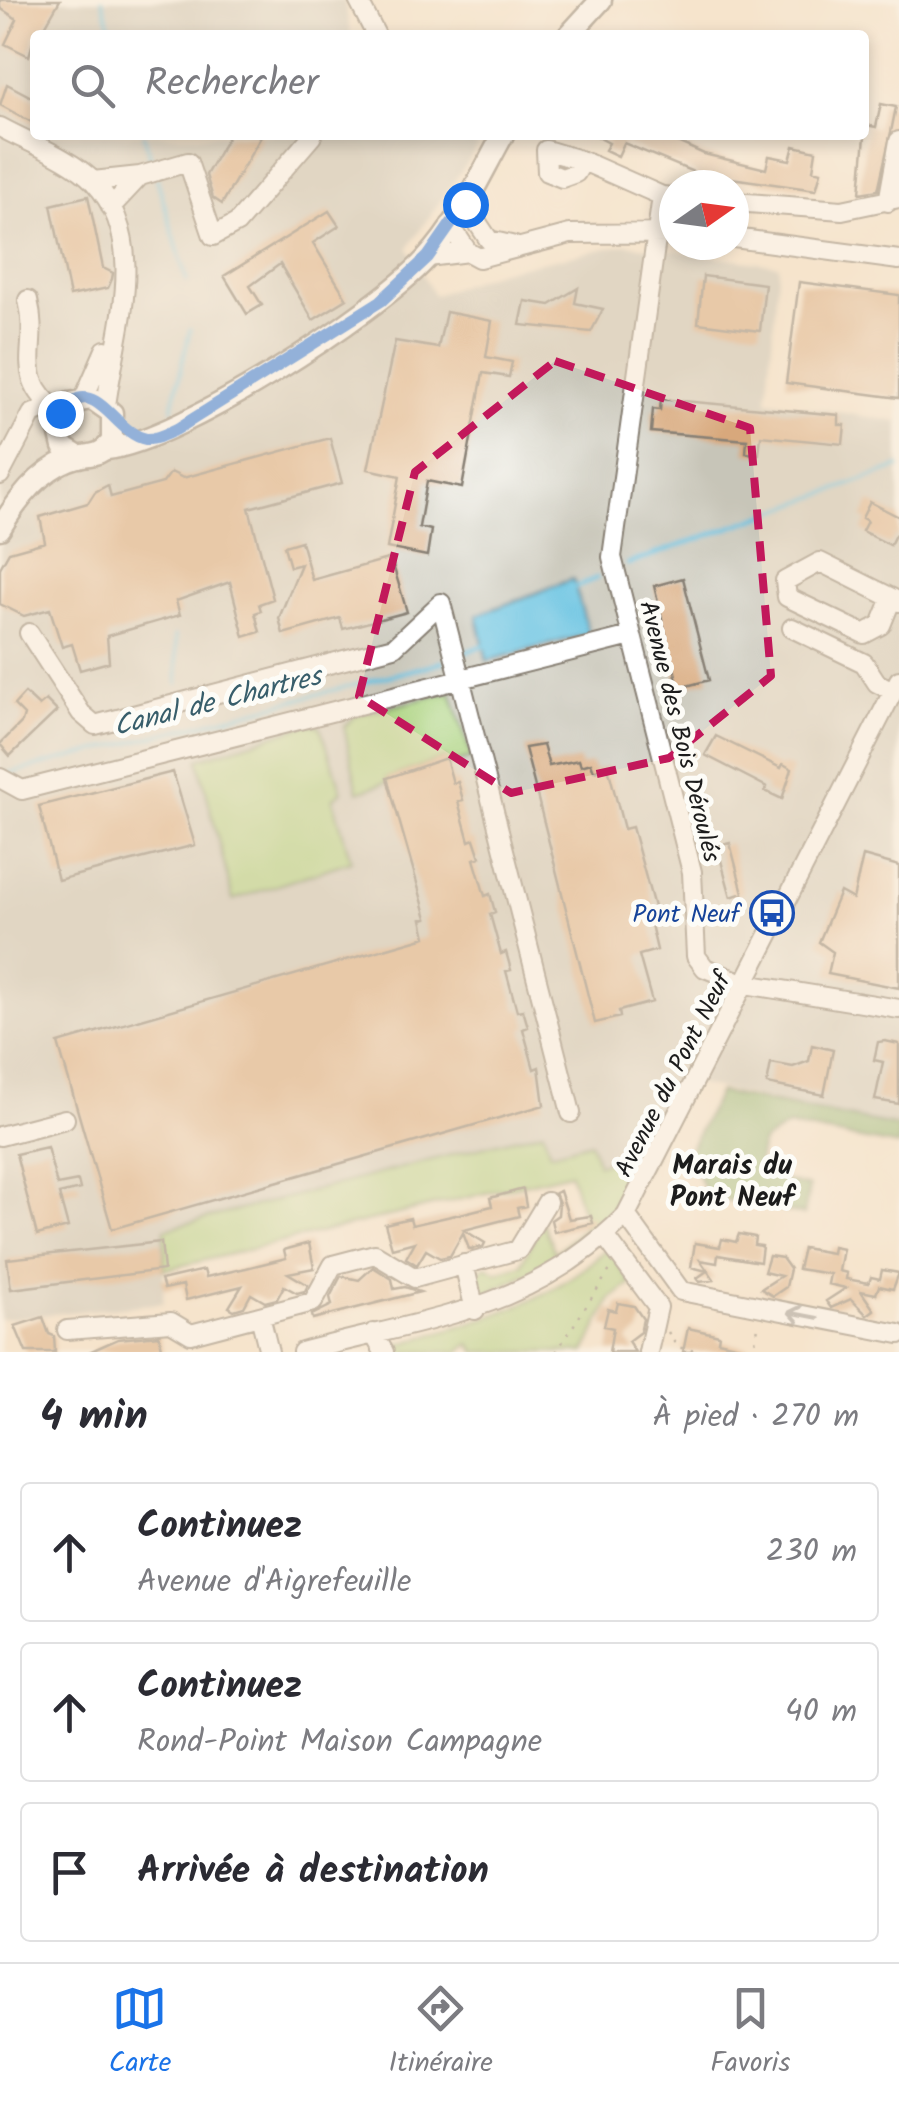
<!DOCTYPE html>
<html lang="fr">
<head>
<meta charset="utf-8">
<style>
	:root { --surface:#fff; --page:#f2f2f3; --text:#2b2b33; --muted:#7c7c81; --line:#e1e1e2; --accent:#1a73e8 }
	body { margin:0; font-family:Kalam,sans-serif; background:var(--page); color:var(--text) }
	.compass { position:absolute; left:659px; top:170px; width:90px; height:90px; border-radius:50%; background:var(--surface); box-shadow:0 5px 15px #0003; rotate:76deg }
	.stop { position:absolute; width:30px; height:30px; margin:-22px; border:8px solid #1a73e8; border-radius:50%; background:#fff }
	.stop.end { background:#1a73e8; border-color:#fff; box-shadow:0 2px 10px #0008 }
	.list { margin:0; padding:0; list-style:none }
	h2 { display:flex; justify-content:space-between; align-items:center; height:130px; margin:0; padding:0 40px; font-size:42px }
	h2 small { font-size:32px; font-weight:400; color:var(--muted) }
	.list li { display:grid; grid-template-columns:65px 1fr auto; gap:30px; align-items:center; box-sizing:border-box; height:140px; margin:0 20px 20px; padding:0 20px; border:2px solid var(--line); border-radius:10px }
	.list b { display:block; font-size:38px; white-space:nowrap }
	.list p { margin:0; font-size:32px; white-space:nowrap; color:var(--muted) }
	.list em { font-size:32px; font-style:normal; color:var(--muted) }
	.icon { flex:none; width:55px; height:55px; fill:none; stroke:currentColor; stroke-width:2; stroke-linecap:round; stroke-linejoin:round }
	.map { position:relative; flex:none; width:899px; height:1352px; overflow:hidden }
	.search { position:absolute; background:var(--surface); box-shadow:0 5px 15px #0003; left:30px; right:30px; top:30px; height:110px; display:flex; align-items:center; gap:25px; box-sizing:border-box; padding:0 35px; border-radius:10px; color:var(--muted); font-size:38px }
	.sheet { height:610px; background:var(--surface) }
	nav { display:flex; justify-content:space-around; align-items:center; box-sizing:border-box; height:140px; border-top:2px solid var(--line); background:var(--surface); font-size:28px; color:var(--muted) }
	nav a { display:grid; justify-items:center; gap:5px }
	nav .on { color:var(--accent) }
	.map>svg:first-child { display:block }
</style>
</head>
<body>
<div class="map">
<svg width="899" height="1352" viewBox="0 0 899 1352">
	<rect width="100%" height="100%" fill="#fdfcf7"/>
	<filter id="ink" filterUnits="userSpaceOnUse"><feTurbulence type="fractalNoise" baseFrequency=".01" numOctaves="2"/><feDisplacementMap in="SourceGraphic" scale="20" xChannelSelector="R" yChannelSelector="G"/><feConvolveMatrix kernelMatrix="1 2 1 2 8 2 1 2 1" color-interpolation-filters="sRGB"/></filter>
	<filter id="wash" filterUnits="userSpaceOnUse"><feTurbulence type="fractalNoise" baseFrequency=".0048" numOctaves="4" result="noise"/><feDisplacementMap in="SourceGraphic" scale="40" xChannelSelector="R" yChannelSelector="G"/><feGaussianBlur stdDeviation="2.25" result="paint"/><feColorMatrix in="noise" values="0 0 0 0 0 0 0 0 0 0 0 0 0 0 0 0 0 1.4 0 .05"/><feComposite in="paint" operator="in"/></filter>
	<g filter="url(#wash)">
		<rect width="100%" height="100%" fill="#f5e4cc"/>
		<path fill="#c7c5b8" d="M0 0H344L351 35H35V135H461L478 146 408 248 434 295 499 271 626 244 779 265 767 400 899 422V1127L682 1081 653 1154 597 1164 550 1153 542 1131 165 1229 163 1303 0 1319Z"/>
		<path fill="#a8d17c" stroke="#62764c" stroke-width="2.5" d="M451 692 472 758 447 765 445 758 387 778 388 782 358 792 344 727 356 715Z
			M309 724 320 726 342 791 333 799 351 861 233 900 198 759Z
			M543 1131 550 1153 590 1142 598 1164 633 1155 639 1148 653 1154C609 1231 563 1259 484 1294L479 1293 478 1272 487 1266 497 1272 521 1265 542 1221 555 1253 586 1226 570 1173 164 1270 165 1229Z
			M604 1251 612 1254 631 1284 611 1299 585 1352H476L470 1344 458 1352H399L395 1346C469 1322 546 1307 604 1251Z"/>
		<path fill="#86b36c" stroke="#516844" stroke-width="2.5" d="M719 1092 899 1127V1146L788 1126 762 1142 756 1173 809 1187 804 1215 706 1196 689 1150Z"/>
		<path fill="#63c1e1" stroke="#406e7e" stroke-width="2.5" d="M573 579 589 634 487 661 477 615Z"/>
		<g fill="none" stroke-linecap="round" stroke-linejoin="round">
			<path stroke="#63c1e1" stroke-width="4" d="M102 0 113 35
				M144 135 151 160
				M157 179 187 281
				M172 409 190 330
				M628 564 899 467
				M573 588 597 578
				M175 636 178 683
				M464 653 486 644
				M7 774 443 662"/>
		</g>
		<g id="blocks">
			<path fill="#d8a87b" d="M0 0H60L40 35H35L29 56 5 44 17 19 0 8Z
				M7 84 35 99V124L0 105Z
				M881 104 896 107 891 132 878 190 860 193 866 125 876 127Z
				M229 135H262L222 204 213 198 206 175Z
				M594 135H662L704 154 766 169 769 156 790 160 794 146 816 151 813 170 821 172 816 190 731 178 730 185H694L696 173 624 143 618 156 605 150 609 143Z
				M88 196 103 268 113 273 112 279 108 288 70 296 51 205Z
				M329 211 339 226 313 243 347 299 313 320 280 264 250 286 262 305 247 314 224 276Z
				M703 276 765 284 760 331 698 323Z
				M799 282 899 295V398L786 383Z
				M578 288 575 303 603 309 591 332 520 325 525 301 550 305Z
				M446 312 492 321 486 357 512 362 509 377 483 373 462 488 427 481 419 527 431 530 427 556 387 548 400 476 368 469 395 341 438 348Z
				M661 399 839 415V425H845L843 444 761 436 759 454 746 453 747 440 651 432 653 409 660 410Z
				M330 438 342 483 249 508 273 599 259 604 261 611 255 613 260 632 244 637 230 582 176 601 180 615 107 636 109 662 80 670 72 644 62 647 50 609 24 616 0 604V568L9 552 45 542 40 517 88 503 95 492 108 485 111 497 163 483 171 472 183 478Z
				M870 502 899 517V537L895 535 890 545 862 531 867 521 862 518Z
				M301 541 312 580 391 558 407 612 343 629 340 618 283 634 279 618 301 564 290 567 284 546Z
				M683 578 709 680 679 688 654 586Z
				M25 693 39 706 46 700 57 711 10 756 0 744 22 722 24 715 14 705Z
				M716 736 781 768 783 764 792 769 782 799 765 791 767 787 705 755Z
				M543 745 549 766 579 760 581 766 591 763 594 771 608 767 624 829 632 827 657 918 650 920 657 950 639 955 652 1002 619 1011 620 1017 595 1023 525 748Z
				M446 758 453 783 458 782 463 800 458 801 469 841 474 839 480 857 474 859 485 896 490 894 495 912 490 914 501 954 506 952 511 970 506 971 517 1011 523 1010 528 1027 523 1029 534 1069 539 1067 544 1105 112 1229 58 1043 426 937 422 919 427 918 387 778Z
				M173 772 195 845 58 880 39 806Z
				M730 843 743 893 731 897 717 846Z
				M863 856 899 866V988L828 974 833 952 819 942 840 892 853 899Z
				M885 1041 899 1044V1104L875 1100 883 1062 874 1060 878 1042Z
				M812 1045 833 1050 824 1095 767 1084 771 1063 793 1067 809 1061Z
				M47 1147 57 1185 78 1181 80 1189 59 1194 68 1227 37 1235 16 1154Z
				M523 1189 526 1206 517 1208 519 1216 464 1230 485 1243 483 1247 469 1249 463 1233 450 1256 440 1258 426 1250 417 1265 406 1258 415 1242 392 1248 385 1224 410 1218 412 1225 460 1214 492 1206 490 1198Z
				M560 1191 569 1219 591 1216 593 1223 554 1232 551 1220 558 1215 559 1203 555 1193Z
				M739 1234 755 1237 754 1245 762 1246 760 1262 718 1255 717 1263 700 1260 714 1280 700 1282 697 1278 707 1271 691 1267 695 1243 720 1247 722 1239 736 1242Z
				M161 1242 164 1270 11 1289 7 1259Z
				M309 1243 314 1268 288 1273 308 1285 305 1291 297 1293 284 1286 277 1299 265 1302 251 1294 244 1307 234 1310 229 1307 242 1286 186 1300 183 1285 164 1289 161 1280 204 1270 206 1277 246 1268 286 1258 284 1250Z
				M833 1247 843 1249 839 1271 847 1273 846 1279 869 1283 871 1277 880 1279 882 1270 899 1273 893 1289 879 1286 876 1294 861 1291 874 1310 867 1315 851 1299 831 1308 826 1301 846 1288 828 1284 830 1274 798 1269 803 1248 832 1253Z
				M769 1256 782 1258 790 1269 786 1287 773 1296 761 1289 781 1276 764 1272Z
				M373 1267 392 1279 394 1289 405 1287 420 1292 313 1319 312 1315 332 1305 330 1297 341 1276 359 1280Z
				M618 1303 634 1306 643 1319 640 1332 628 1341 635 1352H609L613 1328 604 1326 608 1309 616 1311Z
				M43 1317 49 1334 54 1336 55 1352H26L15 1326Z
				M688 1328 719 1335 718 1341 748 1348V1352H683Z
				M159 1335 163 1352H89L118 1339Z"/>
		</g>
	</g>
	<g filter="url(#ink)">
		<use href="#blocks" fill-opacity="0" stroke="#888074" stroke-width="2.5"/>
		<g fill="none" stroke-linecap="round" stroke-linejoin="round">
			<g stroke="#888074" stroke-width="22">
				<path id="minor" d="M358 0 376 35
					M0 127C29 143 71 158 94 182 151 243 115 333 106 406
					M583 161 576 173 562 178 547 172 546 150 583 161 662 196
					M93 181 140 176 188 162 213 236 237 223 312 136
					M674 197 662 196 612 557 692 872 696 956 705 968 745 984 899 1009
					M734 202 842 210 899 198
					M888 202 899 141
					M465 204 489 240 515 246
					M111 207 140 176
					M450 225 468 252 479 258 570 234 674 233
					M734 238 899 260
					M428 257 468 252
					M28 300C41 350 10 376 60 413
					M84 398 105 350
					M0 475 32 414 51 406
					M892 598 881 625 864 634 787 597 785 581 820 562 892 598 899 602
					M792 628 864 663 877 683 893 691
					M29 633 81 713 95 725 394 647 441 603 571 1113
					M0 778 22 790 631 636
					M0 1136 65 1119
					M626 1215 681 1291 899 1334
					M605 1236 658 1307 648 1352
					M464 1264 475 1310
					M260 1316 269 1352
					M67 1330 171 1322 191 1334 313 1302 333 1265 375 1254 415 1278 518 1250 547 1202
					M373 1333 384 1352
					M302 1352C426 1318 530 1312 626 1215L899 680"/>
			</g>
			<g stroke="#888074" stroke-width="25">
				<path id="major" d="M569 35 601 0
					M107 449C179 441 375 314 426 259 459 224 480 176 503 135
					M0 529C17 500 43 466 77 457 93 454 101 456 112 441V413L92 399 69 403 57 422 63 447 79 457"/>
			</g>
			<path stroke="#888074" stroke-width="2.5" stroke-dasharray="2.5 8" stroke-linecap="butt" d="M668 1332 677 1347 700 1352
				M556 1352 610 1270
				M753 1352 759 1323"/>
			<use href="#minor" stroke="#fff" stroke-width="18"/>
			<use href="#major" stroke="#fff" stroke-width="20"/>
		</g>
		<defs><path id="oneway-shaft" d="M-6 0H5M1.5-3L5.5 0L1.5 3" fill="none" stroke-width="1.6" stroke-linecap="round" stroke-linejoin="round" transform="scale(2.5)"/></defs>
		<use stroke="#999" href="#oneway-shaft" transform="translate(803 1315) rotate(-169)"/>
	</g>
	<g fill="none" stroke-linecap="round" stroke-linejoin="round" filter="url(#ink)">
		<path stroke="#1a73e8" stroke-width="12" d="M60 413C95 370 113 433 146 439 156 440 168 433 177 429L381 301 428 257 465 204"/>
	</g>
	<path d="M0 0H899V1352H0ZM555 361 750 428 771 676 669 758 511 793 359 696 415 472Z" fill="#f5e4cc" fill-opacity=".55" fill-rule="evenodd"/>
	<path fill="none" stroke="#c2185b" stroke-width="8" stroke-dasharray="20 12" stroke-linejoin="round" d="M555 361 750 428 771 676 669 758 511 793 359 696 415 472Z"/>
	<defs>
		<g id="bus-ring" transform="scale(2.25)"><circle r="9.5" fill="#fdfcf7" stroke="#1a4fb4" stroke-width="1.5"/><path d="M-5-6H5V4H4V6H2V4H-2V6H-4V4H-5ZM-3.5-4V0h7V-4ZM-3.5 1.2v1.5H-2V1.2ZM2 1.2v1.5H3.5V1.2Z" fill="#1a4fb4"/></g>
	</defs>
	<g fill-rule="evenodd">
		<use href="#bus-ring" x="772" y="913"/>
	</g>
	<g text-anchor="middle" stroke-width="10" stroke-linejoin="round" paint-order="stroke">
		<g font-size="25" fill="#1c1c1c" stroke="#fdfcf7">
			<text transform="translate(681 731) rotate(76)" y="9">Avenue des Bois Déroulés</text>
			<text transform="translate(672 1074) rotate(-63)" y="9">Avenue du Pont Neuf</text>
		</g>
		<g font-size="25" fill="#164399" stroke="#fdfcf7" text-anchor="end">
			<text x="740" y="922">Pont Neuf</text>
		</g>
		<g font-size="28" font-style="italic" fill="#385e6b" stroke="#fdfcf7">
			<text transform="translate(217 700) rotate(-14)" y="10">Canal de Chartres</text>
		</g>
		<g font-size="28" font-weight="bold" fill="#1c1c1c" stroke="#fdfcf7">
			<text x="732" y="1174">Marais du<tspan x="732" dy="32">Pont Neuf</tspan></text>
		</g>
	</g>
</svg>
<svg class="compass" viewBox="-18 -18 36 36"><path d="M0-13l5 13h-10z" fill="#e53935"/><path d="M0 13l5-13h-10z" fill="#7c7c81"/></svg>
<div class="stop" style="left:465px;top:204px"></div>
<div class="stop end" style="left:60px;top:413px"></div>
<div class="search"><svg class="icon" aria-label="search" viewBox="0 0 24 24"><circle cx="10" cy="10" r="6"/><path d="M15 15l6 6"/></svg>Rechercher</div>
</div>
<section class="sheet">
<h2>4 min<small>À pied · 270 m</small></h2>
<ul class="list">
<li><svg class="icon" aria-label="ahead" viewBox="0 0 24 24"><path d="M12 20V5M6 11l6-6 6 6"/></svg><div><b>Continuez</b><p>Avenue d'Aigrefeuille</p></div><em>230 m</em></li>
<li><svg class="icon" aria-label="ahead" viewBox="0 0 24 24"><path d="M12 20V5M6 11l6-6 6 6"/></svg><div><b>Continuez</b><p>Rond-Point Maison Campagne</p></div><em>40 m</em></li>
<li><svg class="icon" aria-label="arrive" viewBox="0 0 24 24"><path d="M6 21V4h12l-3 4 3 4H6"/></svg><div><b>Arrivée à destination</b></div></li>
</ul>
</section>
<nav>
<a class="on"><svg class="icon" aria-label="map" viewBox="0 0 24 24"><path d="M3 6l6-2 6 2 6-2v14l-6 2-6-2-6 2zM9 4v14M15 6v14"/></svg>Carte</a>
<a><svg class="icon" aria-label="directions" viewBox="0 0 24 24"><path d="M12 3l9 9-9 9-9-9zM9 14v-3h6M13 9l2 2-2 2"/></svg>Itinéraire</a>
<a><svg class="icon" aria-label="saved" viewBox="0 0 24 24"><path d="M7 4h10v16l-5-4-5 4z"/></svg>Favoris</a>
</nav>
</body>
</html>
